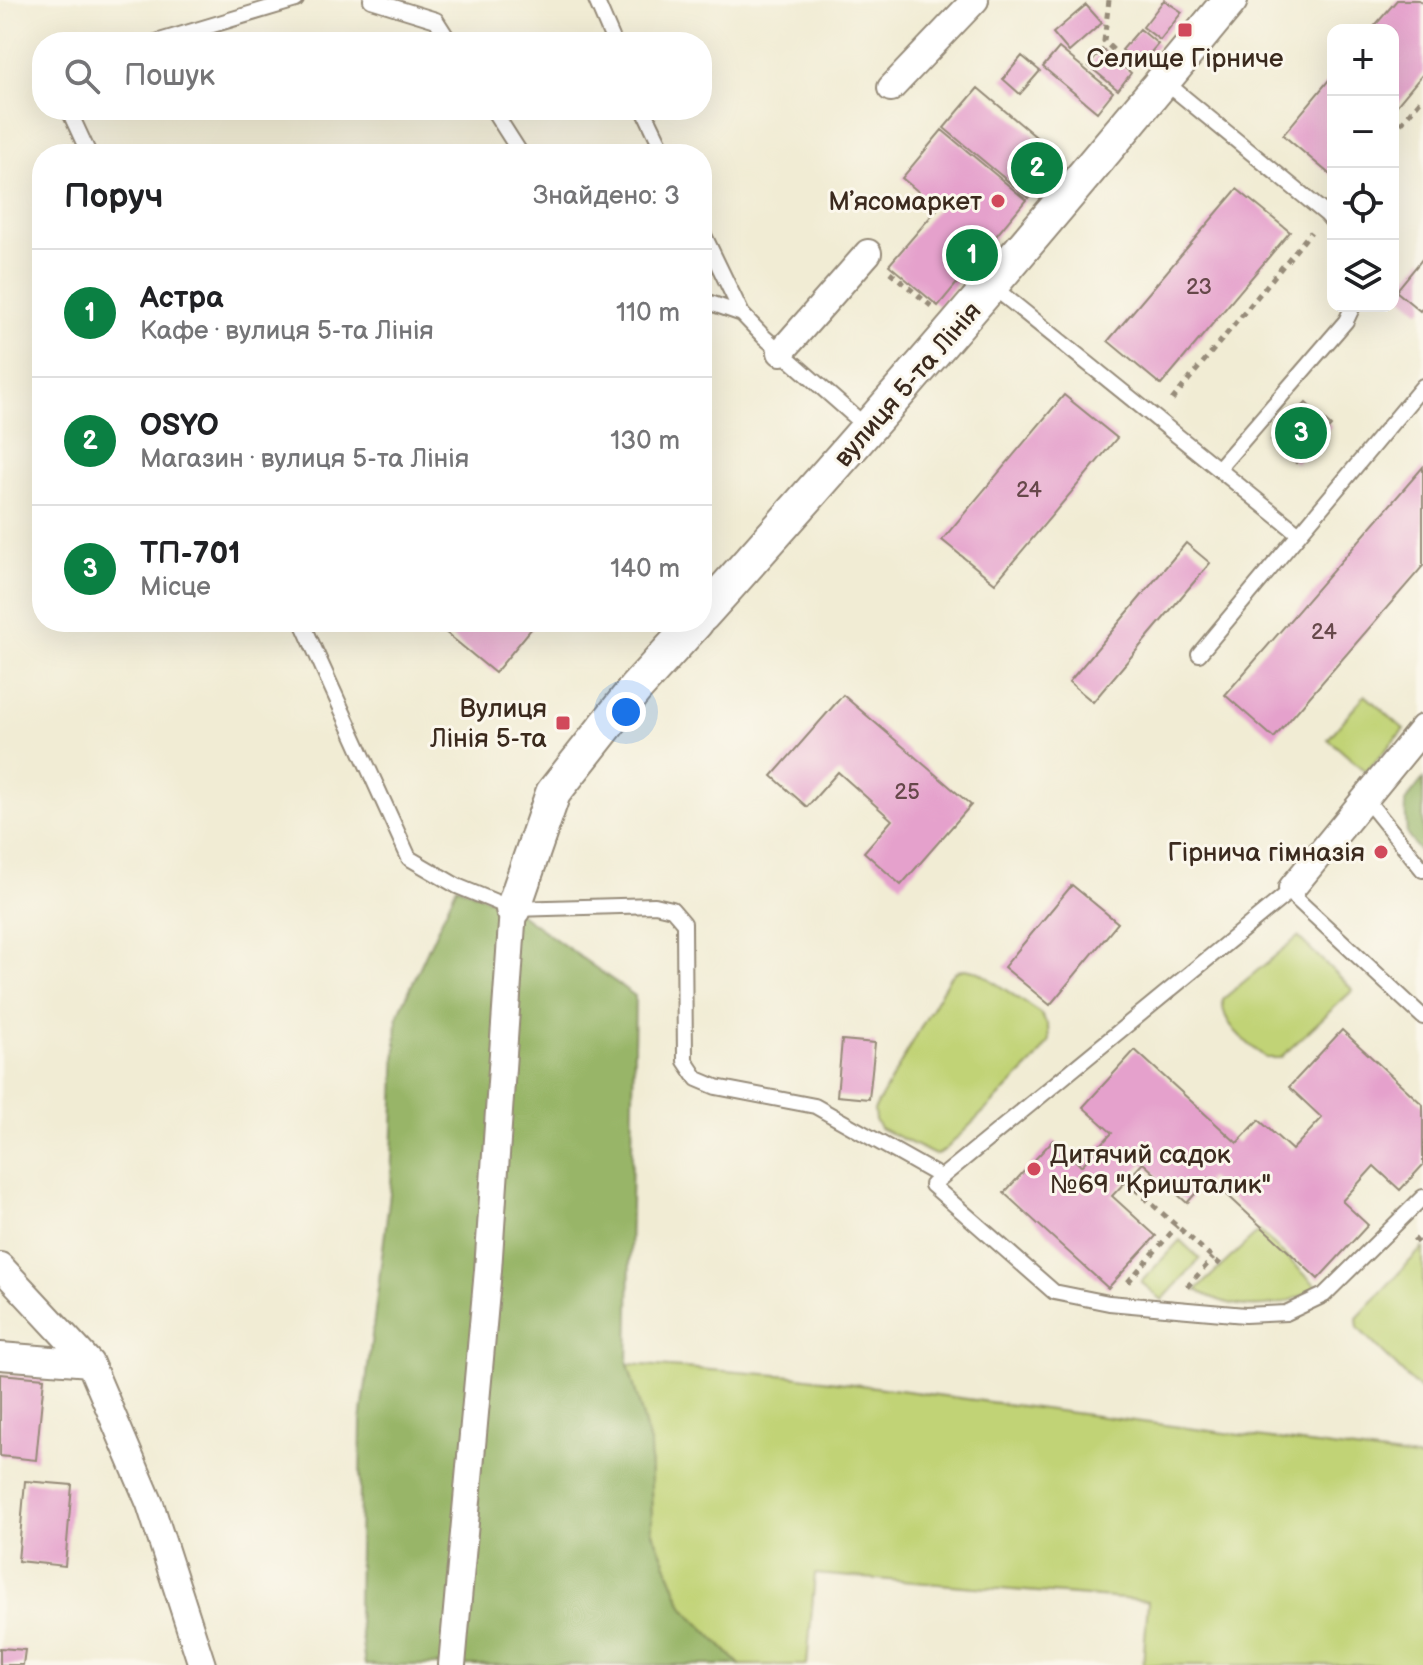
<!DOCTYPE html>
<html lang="uk">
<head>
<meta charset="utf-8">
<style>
	:root { --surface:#fff; --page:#f2f2f2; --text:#202124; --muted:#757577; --line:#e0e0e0; --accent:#0b8043 }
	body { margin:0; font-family:"Balsamiq Sans",sans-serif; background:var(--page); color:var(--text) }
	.controls { position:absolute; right:24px; top:24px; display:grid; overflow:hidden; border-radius:16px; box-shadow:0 8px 32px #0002 }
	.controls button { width:72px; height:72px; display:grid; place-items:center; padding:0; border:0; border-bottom:2px solid var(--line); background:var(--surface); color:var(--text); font:40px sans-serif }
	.you { position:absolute; left:626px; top:712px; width:28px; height:28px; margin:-20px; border:6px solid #fff; border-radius:50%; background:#1a73e8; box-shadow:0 0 0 12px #1a73e833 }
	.badge { display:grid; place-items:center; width:52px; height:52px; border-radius:50%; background:var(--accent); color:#fff; font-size:26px; font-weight:700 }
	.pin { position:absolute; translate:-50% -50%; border:4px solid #fff; box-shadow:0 2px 8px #0006 }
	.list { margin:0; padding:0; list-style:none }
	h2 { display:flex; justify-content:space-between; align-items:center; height:104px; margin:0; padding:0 32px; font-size:34px }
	h2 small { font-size:26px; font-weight:400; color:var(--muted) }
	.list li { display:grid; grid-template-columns:52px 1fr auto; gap:24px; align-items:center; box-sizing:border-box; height:128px; padding:0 32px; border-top:2px solid var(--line) }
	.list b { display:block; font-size:30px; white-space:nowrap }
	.list p { margin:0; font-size:26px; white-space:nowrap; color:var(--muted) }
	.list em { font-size:26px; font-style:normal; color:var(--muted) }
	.icon { flex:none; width:44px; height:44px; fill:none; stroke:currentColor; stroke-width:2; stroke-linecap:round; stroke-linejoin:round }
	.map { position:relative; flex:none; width:1423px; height:1665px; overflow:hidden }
	.search { position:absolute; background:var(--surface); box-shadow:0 8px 32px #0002; left:32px; top:32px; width:680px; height:88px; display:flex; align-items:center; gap:20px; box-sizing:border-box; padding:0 28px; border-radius:32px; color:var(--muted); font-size:30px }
	.panel { position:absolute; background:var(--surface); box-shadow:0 8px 32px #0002; left:32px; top:144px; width:680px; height:488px; border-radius:32px }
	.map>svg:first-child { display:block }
</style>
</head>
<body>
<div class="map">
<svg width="1423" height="1665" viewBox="0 0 1423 1665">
	<rect width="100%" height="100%" fill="#fbf7ec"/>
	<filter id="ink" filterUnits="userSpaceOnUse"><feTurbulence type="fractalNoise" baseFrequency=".0125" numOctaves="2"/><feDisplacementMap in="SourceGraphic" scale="16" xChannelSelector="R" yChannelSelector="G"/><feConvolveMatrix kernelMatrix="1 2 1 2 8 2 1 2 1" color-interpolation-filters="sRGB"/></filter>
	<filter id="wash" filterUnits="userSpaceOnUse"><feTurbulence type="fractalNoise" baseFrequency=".006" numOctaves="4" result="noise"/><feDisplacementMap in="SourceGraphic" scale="32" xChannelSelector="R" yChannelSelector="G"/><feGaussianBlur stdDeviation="1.8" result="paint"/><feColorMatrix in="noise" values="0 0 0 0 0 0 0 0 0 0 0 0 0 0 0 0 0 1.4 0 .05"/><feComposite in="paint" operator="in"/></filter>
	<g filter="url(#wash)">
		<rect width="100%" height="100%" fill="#f1ecd4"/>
		<path fill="#c1d376" stroke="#7e7e4a" stroke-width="2" d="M1365 695 1404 729 1366 772 1328 739Z
			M1298 937 1353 990 1280 1058H1266C1248 1044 1220 1024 1223 999Z
			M965 969 979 972 1040 1013 1048 1026 1049 1042 1033 1063 946 1149 937 1155 933 1154 880 1128 875 1120 874 1110 949 978 957 971Z
			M1259 1231 1318 1287C1278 1312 1238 1313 1196 1290Z
			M1180 1240 1200 1259 1162 1300 1141 1282Z
			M1423 1247V1393L1358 1328 1357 1318Z
			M628 1364 792 1376 1423 1459V1665H1143L1148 1601 815 1574 807 1665H740L684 1608 652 1530 650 1444Z"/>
		<path fill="#98b567" stroke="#6a7042" stroke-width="2" d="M1423 779V856L1407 835 1405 802Z
			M457 886 513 909 635 996 628 1364 650 1444 652 1530 684 1608 740 1665H365L358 1612 361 1422 391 1185 397 1017Z"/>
		<g id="blocks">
			<path fill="#e5a1cc" d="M1164 0 1182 12 1160 40 1143 27Z
				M1397 0H1419L1423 4V74L1393 110V30H1371Z
				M1086 5 1102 23 1069 52 1053 33Z
				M1140 29 1158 44 1140 65 1122 50Z
				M1059 48 1113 92 1097 112 1043 67Z
				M1102 49 1131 73 1118 90 1089 66Z
				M1022 56 1040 71 1020 94 1003 79Z
				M1333 75V177L1283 135Z
				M978 88 1061 158 1028 198 944 128Z
				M942 130 1026 200 938 306 889 265 938 208 902 178Z
				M1237 189 1290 232 1161 385 1108 341Z
				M1423 258V307L1420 311 1396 291Z
				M1064 395 1117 438 995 583 942 540Z
				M1306 403 1331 426 1296 463 1271 440Z
				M1423 467V566L1274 738 1225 695Z
				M1186 543 1210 563 1093 702 1069 682Z
				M433 622H537L495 673Z
				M843 695 971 805 901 885 864 852 892 820 838 772 807 807 772 776Z
				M1072 885 1118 923 1050 1005 1004 967Z
				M1342 1030 1423 1105V1165L1400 1190 1374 1166 1355 1187 1342 1201 1368 1225 1318 1279 1209 1178 1187 1203 1143 1163 1112 1196 1156 1236 1108 1288 1004 1193 1053 1140 1081 1166 1112 1133 1083 1107 1135 1050 1237 1143 1259 1120 1292 1150 1322 1118 1289 1087Z
				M842 1040 875 1043 869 1099 837 1096Z
				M0 1374 44 1378 36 1460 0 1456Z
				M25 1481 72 1485 65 1566 18 1561Z
				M0 1648 25 1650 23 1665H0Z"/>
		</g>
	</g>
	<g filter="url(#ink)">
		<use href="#blocks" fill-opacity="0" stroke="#968b79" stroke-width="2"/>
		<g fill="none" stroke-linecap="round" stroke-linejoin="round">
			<g stroke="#968b79" stroke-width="18">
				<path id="service" d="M371 0 436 20 450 42
					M596 0 614 42
					M156 42 296 0
					M1164 81 1326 214 1333 222
					M76 110 71 115 89 154
					M493 110 521 154
					M644 110 665 154
					M702 231 742 314 764 337 869 429
					M992 286 1299 534
					M702 300 742 314
					M1219 468 1346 321 1353 306
					M302 622 409 858 457 886 513 909 655 905 672 909 684 923 685 1061 697 1079 716 1087 815 1106 941 1177
					M1199 654 1423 386
					M1365 798 1423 870
					M1423 1017 1289 892 932 1185 1054 1292 1109 1303 1245 1315 1286 1313 1324 1295 1423 1197"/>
			</g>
			<g stroke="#968b79" stroke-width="30">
				<path id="minor" d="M891 88 975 0
					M781 352 868 253
					M1292 888 1423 728
					M0 1266 90 1363 150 1504 202 1665
					M0 1356 90 1363
					M452 1665 488 1270 513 909"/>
			</g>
			<g stroke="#968b79" stroke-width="38">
				<path id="tertiary" d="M702 615C883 414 1058 209 1230 0
					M513 909 553 793 635 689 696 622"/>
			</g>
			<path stroke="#968b79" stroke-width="5" stroke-dasharray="6 6" stroke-linecap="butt" d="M1109 0 1104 41 1131 67
				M1393 133 1423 97
				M890 272 931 306
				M1172 400 1311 232
				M1126 1181 1222 1266
				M1414 1238 1422 1248
				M1128 1282 1177 1226
				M1187 1287 1213 1258"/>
			<use href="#service" stroke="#fff" stroke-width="14"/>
			<use href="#minor" stroke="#fff" stroke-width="26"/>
			<use href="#tertiary" stroke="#fff" stroke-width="34"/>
		</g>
	</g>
	<g fill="#d1495b" stroke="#fbf7ec" stroke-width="3">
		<rect x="1177" y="22" width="16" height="16" rx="4"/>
		<circle cx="998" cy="201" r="8"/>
		<rect x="555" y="715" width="16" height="16" rx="4"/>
		<circle cx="1381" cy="852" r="8"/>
		<circle cx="1034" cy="1169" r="8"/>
	</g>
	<g text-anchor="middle" stroke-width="6" stroke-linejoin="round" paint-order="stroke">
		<g font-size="22" fill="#66484a">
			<text x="1199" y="294">23</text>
			<text x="1029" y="497">24</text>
			<text x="1324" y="639">24</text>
			<text x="907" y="799">25</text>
		</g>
		<g font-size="26" fill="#3b2a1e" stroke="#fbf7ec" text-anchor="end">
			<text x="1185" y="67" text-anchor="middle">Селище Гірниче</text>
			<text x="982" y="210">Мʼясомаркет</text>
			<text x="547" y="717">Вулиця<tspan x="547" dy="30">Лінія 5-та</tspan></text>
			<text x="1365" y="861">Гірнича гімназія</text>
			<text x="1050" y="1163" text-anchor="start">Дитячий садок<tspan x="1050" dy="30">№69 "Кришталик"</tspan></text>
		</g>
		<g font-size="26" fill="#3b2a1e" stroke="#fbf7ec">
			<text transform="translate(907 384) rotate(-49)" y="9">вулиця 5-та Лінія</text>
		</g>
	</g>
</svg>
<div class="controls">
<button>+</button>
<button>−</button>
<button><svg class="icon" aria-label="locate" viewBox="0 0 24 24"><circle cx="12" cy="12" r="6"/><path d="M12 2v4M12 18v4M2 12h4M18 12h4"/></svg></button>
<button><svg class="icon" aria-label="layers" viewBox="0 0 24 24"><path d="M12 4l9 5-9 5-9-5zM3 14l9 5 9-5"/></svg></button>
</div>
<div class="you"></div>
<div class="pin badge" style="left:972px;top:255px">1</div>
<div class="pin badge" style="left:1037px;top:168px">2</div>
<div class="pin badge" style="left:1301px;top:433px">3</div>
<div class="search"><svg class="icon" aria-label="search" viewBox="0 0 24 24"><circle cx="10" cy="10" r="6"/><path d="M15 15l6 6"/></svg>Пошук</div>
<section class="panel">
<h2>Поруч<small>Знайдено: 3</small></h2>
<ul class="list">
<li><span class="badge">1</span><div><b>Астра</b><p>Кафе · вулиця 5-та Лінія</p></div><em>110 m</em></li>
<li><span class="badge">2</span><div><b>OSYO</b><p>Магазин · вулиця 5-та Лінія</p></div><em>130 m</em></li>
<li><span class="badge">3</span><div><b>ТП-701</b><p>Місце</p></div><em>140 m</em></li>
</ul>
</section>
</div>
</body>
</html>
